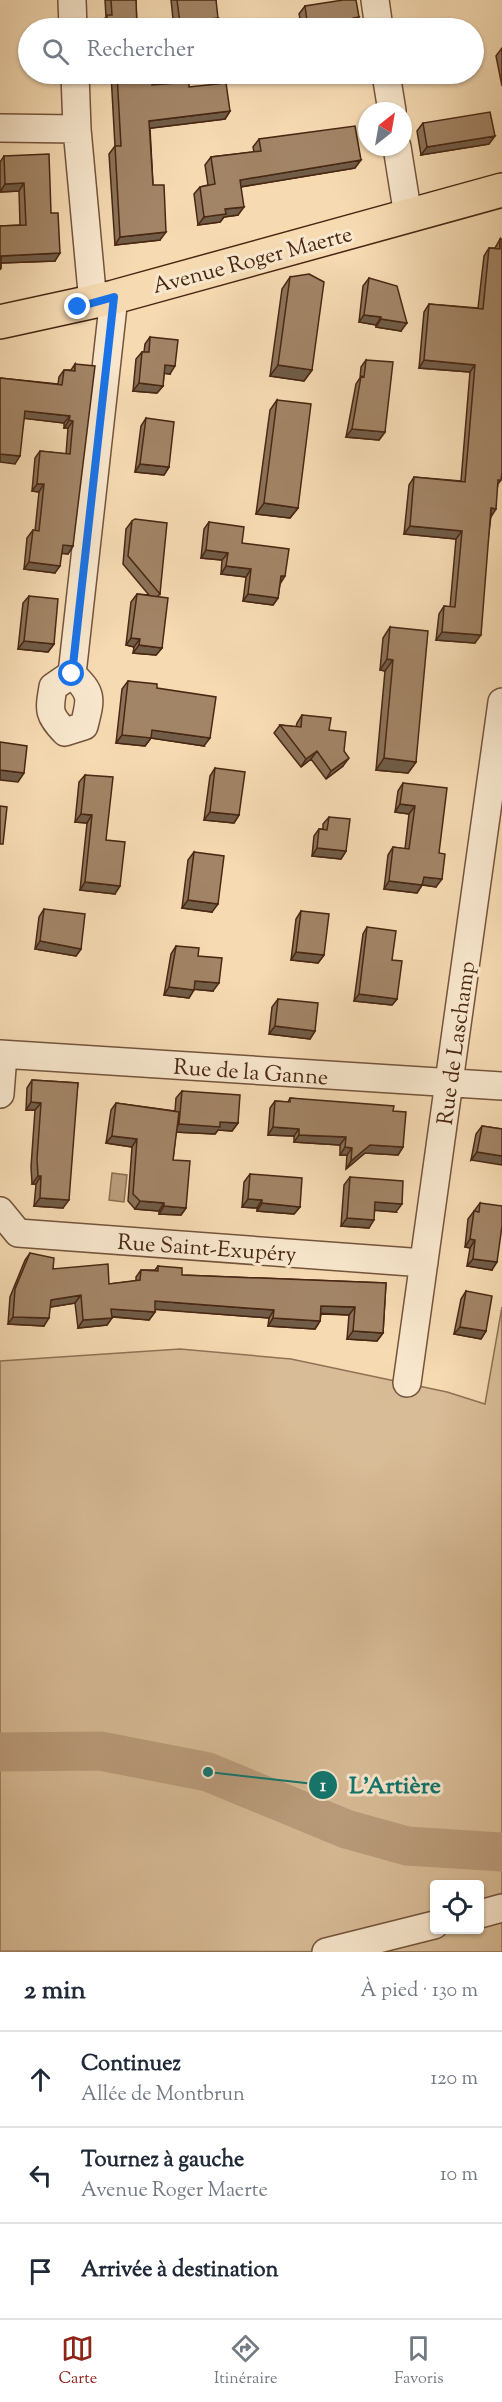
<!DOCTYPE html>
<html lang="fr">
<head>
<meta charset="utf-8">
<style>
	:root { --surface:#fff; --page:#f2f2f3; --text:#1f2937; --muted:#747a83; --line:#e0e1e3; --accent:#8f2418 }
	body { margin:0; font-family:"Sorts Mill Goudy",serif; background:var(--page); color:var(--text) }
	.controls { position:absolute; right:18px; bottom:18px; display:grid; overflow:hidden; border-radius:6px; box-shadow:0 2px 4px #0004 }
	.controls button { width:54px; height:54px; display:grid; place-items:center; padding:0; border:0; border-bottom:2px solid var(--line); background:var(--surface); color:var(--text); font:30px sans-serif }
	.compass { position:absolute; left:358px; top:102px; width:54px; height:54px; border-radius:50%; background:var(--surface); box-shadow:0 2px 4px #0004; rotate:31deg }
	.stop { position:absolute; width:18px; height:18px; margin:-14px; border:4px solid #1a73e8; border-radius:50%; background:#fff }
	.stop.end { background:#1a73e8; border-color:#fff; box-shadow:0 2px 6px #0008 }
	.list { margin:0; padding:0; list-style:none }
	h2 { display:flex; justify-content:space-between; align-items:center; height:78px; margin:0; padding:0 24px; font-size:26px }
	h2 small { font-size:20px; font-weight:400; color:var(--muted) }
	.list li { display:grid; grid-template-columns:39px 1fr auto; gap:18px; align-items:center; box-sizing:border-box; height:96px; padding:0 24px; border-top:2px solid var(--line) }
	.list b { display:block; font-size:22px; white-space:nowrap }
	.list p { margin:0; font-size:20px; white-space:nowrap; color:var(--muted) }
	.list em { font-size:20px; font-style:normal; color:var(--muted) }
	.icon { flex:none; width:33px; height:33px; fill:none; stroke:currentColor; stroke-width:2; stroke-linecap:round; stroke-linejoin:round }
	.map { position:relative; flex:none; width:502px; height:1952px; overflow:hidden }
	.search { position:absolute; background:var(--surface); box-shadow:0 2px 4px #0004; left:18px; right:18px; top:18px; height:66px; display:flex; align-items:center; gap:15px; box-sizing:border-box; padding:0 21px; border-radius:33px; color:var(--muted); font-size:22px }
	.sheet { height:366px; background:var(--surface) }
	nav { display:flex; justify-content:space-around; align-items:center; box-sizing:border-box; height:84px; border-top:2px solid var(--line); background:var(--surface); font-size:16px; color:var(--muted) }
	nav a { display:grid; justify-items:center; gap:3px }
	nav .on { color:var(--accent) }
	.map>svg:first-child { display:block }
</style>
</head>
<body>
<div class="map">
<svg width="502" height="1952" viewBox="0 0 502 1952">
	<rect width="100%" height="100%" fill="#f5dab2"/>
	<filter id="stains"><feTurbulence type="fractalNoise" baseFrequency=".00333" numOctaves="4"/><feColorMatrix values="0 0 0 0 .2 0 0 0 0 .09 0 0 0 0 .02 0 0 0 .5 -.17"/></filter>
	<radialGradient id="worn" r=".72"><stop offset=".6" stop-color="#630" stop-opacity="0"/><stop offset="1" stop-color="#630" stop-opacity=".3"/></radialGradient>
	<path fill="#d8bc97" stroke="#907255" stroke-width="1.5" fill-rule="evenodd" d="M502 1307V1952L0 1951V1361L180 1349 291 1359 447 1392 485 1404ZM434 1884H480V1930H434Z"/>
	<path fill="#bb9d7c" stroke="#8d6e52" stroke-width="1.5" d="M112 1173 127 1175 124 1202 109 1200Z"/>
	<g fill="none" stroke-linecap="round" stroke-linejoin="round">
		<path stroke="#bb9d7c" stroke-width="39" d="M0 1752 100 1751 208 1772 346 1829 407 1846 502 1852"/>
		<g stroke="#74543b" stroke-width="30">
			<path id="minor" d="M72 0 73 28
				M375 0 379 28
				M75 74 77 129 93 303
				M386 74 392 111
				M0 128 77 129
				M397 147 408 216
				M72 674C93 694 91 698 84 726L65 732C48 714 49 711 53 687L72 674 114 297
				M0 1054 502 1086
				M0 1094 3 1055
				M0 1211 18 1233 424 1263
				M407 1383 502 702
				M480 1914 502 1908
				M326 1952 434 1925"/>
		</g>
		<g stroke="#492713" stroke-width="36">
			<path id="major" d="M0 322 114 297 502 190"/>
		</g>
		<use href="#minor" stroke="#f8e7cd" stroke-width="27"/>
		<use href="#major" stroke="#f5dab2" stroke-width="33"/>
	</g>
	<path fill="#8b7258" stroke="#492713" stroke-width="1.5" d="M105 0H136L137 28H102L101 23 106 17Z
		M171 0H216L212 26 192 28H174Z
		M305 6 354 24 355 28H302L299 14Z
		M502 48V86L496 56Z
		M111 74H139V82L152 85 189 87 230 111 225 119 150 128 153 185 160 240 115 245 109 154 115 146Z
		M423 123 489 144 421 155 417 131Z
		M259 139 355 168 241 187 238 215 224 217 220 222 198 225 194 194 200 187 208 185 205 165 211 157 254 152 253 147Z
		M4 156 51 213 55 261 1 263V268L0 270V226L20 225 19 191 0 192V162Z
		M500 239 501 480 498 484 491 516 475 643 436 640 439 614 444 606 450 607 456 539 404 534 409 485 414 477 461 481 470 372 419 368 424 312 429 304 478 308 484 256 489 248H495Z
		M290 277 312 370 304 381 270 376 282 289Z
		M369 278 401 331 376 327V325L359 322 363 286Z
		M150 337 170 374 164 373 163 386 157 393 133 391 136 359 142 352H144L145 344Z
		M366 360 385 432 379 440 346 437 356 384 360 378 361 367Z
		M75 364 73 546 68 554 62 553 55 573 24 569 27 538 33 530 35 531 39 492 32 491 35 458 40 451 66 454 68 428H64V423L24 418 15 464 0 378 58 384 59 377 64 370H71Z
		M277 400 298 508 290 518 256 514 270 410Z
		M146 418 169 467 164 475 135 472 141 426Z
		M132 521 160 594 158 596 162 648 156 655 133 653 134 647 126 645 131 602 137 594 149 595 123 564 126 529Z
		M209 522 242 543 280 584 278 598 273 605 243 601 246 577 221 574 222 560 201 558 204 529Z
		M29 596 54 644 48 652 18 649 23 603Z
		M390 627 416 762 408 773 376 770 385 671 380 670 383 638Z
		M128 681 157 688 204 746 151 738 145 746 116 743 122 689Z
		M302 715 329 730 344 751 343 766 326 779 311 759 301 767 274 733 280 725 296 727 297 723Z
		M215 768 239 815 234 823 204 820 210 776Z
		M85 775 115 894 80 890 87 823 75 822 79 782Z
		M403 783 439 853 436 887 422 885 417 893 384 889 388 855 393 847 405 849 409 814 395 812 398 791Z
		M329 817 346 851 341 859 312 856 314 836 319 829H323V824Z
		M194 852 212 912 182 908 188 860Z
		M44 909 81 949 76 956 35 949 39 917Z
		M301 911 324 955 318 963 291 960 296 919Z
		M367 927 392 960 397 999 392 1005 354 1001 363 934Z
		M176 946 198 956 213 991 194 989 189 998 164 995 171 954Z
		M278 999 315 1031 310 1039 269 1034 272 1007Z
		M32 1080 78 1083 63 1208 34 1206 36 1184H32L31 1167 35 1110H26L27 1088Z
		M182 1091 238 1123 232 1131 218 1130 215 1134 176 1132 173 1160 186 1208 181 1215 159 1214V1211L135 1209 128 1201 132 1147 106 1143 111 1110 116 1103 175 1111 176 1098Z
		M290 1098 393 1111 403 1147 398 1155 365 1153 346 1169 347 1155H340V1145L294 1142V1136L268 1135 270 1108 275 1101 288 1102Z
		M482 1126 502 1129 471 1160 476 1134Z
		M250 1174 300 1207 294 1214 257 1211V1208L242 1207 244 1182Z
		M350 1177 396 1212 375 1210 369 1228 341 1226 344 1185Z
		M480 1203 492 1270 467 1266 470 1248 465 1247 468 1219Z
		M30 1253 53 1269 109 1284 136 1281V1277L141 1270H155L158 1266 182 1275 386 1283 383 1333 377 1341 347 1339 349 1315 321 1314 320 1321 315 1329 268 1326 269 1318 155 1309V1312L149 1320 112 1317 107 1325 78 1328 75 1303 50 1307 44 1326 8 1324 10 1297 25 1260Z
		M466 1291 486 1331 481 1339 454 1334 461 1299Z"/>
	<path fill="#715c47" stroke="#492713" stroke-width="1.5" d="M359 17 354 25 353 18Z
		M218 18 212 26 192 28H176L180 23Z
		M230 111 225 119 144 129 149 121Z
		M495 136 489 144 421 155 427 147Z
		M361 160 355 168 234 188 240 180Z
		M24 183 19 191 0 192 5 184Z
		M244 207 238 215 224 217 220 222 198 225 204 217 225 209Z
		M166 232 160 240 115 245 120 237Z
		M60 253 55 261 0 263 1 256Z
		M364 315 381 317 376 325 359 322Z
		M381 319 407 323 401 331 376 327Z
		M424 360 475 365 470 372 419 368Z
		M165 365 175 366 170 374 160 373Z
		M278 365 312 370 304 381 270 376Z
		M139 383 163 386 157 393 133 391Z
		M25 411 70 416 64 423 20 418Z
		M69 420 73 421 68 428H64Z
		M352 429 385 432 379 440 346 437Z
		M0 454 20 456 15 464 0 462Z
		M140 464 169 467 164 475 135 472Z
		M37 484H44L39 492 32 491Z
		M264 503 298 508 290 518 256 514Z
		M491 508 496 509 491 517Z
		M410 526 462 531 456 539 404 534Z
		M63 545 73 546 68 554 57 553Z
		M206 550 228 553 222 560 201 558Z
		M29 562 60 566 55 573 24 569Z
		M226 566 251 569 246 577 221 574Z
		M281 576H285L280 584Z
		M248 594 278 598 273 605 243 601Z
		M442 632 481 635 475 643 436 640Z
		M131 638 140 639 134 647 126 645Z
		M24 641 54 644 48 652 18 649Z
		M139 645 162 648 156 655 133 653Z
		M387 659 393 660 385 671 380 670Z
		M152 730 210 738 204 746 151 738 145 746 116 743 122 735Z
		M317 751 311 759 301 767 306 759Z
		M349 758 343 766 326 779 331 771Z
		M384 758 416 762 408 773 376 770Z
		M0 770 24 773 18 782 0 780Z
		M400 804 415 806 409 814 395 812Z
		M210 812 239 815 234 823 204 820Z
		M81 814 92 815 87 823 75 822Z
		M317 848 346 851 341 859 312 856Z
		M424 877 442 879 436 887 418 884Z
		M389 881 422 885 417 893 384 889Z
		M85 882 120 886 115 894 80 890Z
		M188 900 218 904 212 912 182 908Z
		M40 941 81 949 76 956 35 949Z
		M296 952 324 955 318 963 291 960Z
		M195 981 219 983 213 991 190 989Z
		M169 987 194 990 189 998 164 995Z
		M359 994 397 999 392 1005 354 1001Z
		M275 1026 315 1031 310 1039 269 1034Z
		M31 1102 41 1103 35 1110H26Z
		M220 1122 238 1123 232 1131 218 1130 215 1134 174 1132 179 1124Z
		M273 1127 299 1129 294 1136 268 1135Z
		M299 1135 346 1137 340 1145 294 1142Z
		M112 1136 137 1139 132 1147 106 1143Z
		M370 1145 403 1147 398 1155 365 1153 346 1169 351 1161Z
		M345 1147 352 1148 347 1155H340Z
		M477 1152 502 1156V1165L471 1160Z
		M38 1176H41L36 1184H32Z
		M40 1198 69 1200 63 1208 34 1206Z
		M248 1199 262 1200 257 1208 242 1207Z
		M140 1201 164 1203 159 1211 135 1209Z
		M375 1202 402 1204 396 1212 370 1210Z
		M262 1203 300 1207 294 1214 257 1211Z
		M164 1206 186 1208 181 1215 159 1214Z
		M347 1218 374 1220 369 1228 341 1226Z
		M470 1239 475 1240 470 1248 465 1247Z
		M473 1259 497 1262 492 1270 467 1266Z
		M81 1295 75 1303 45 1308 51 1300Z
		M155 1301 274 1310 269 1318 150 1309Z
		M321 1306 355 1307 349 1315 316 1313Z
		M111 1309 155 1312 149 1320 106 1316Z
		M13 1317 49 1318 44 1326 8 1324Z
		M112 1318 107 1325 78 1328 83 1320Z
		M273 1318 320 1321 315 1329 268 1326Z
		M460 1327 486 1331 481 1339 454 1334Z
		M353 1331 383 1333 377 1341 347 1339Z"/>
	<path fill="#a28466" stroke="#492713" stroke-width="1.5" d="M111 0H136L137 28H107V15H112Z
		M177 0H216L218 18 180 23Z
		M343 0H356L359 17 353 18 355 28H308L305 6Z
		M117 74H139V82H152V85L189 82V87L226 83 230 111 149 121 153 185H164L166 232 120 237 115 146H121Z
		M490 112 495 136 427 147 423 123Z
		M355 126 361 160 240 180 244 207 225 209 226 214 204 217 200 187 215 184 211 157 261 151 259 139Z
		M49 154 51 213H58L60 253 1 256V268H0V226L26 225 24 183 5 184 4 156Z
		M500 239H502V472L501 480H498L496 509 491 508 481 635 442 632 444 606 455 607 462 531 410 526 414 477 465 482 475 365 424 360 429 304 483 309 489 248 500 249Z
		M309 274 324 282 312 370 278 365 290 277Z
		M369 278 397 286 407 323 381 319V317L364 315Z
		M150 337 178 340 175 366 165 365 163 386 139 383 142 352H149Z
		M366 360 393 362 385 432 352 429 361 376 364 377Z
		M75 364 95 366 73 546 63 545 60 566 29 562 33 530 39 531 44 484H37L40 451 70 454 73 421 69 420 70 416 25 411 20 456 0 454V378L62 385 64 370 75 371Z
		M277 400 311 404 298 508 264 503Z
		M146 418 174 422 169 467 140 464Z
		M135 519 167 523 160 594 128 556 132 521Z
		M209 522 244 527 242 543 289 549 285 576H281L278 598 248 594 251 569 226 566 228 553 206 550Z
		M137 594 168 598 162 648 139 645 140 639 131 638Z
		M29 596 58 599 54 644 24 641Z
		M390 627 428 631 416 762 384 758 393 660 387 659Z
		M128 681 157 684V688L216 697 210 738 152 730 151 738 122 735Z
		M302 715 331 718 329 730 346 732 344 751 349 758 331 771 317 751 306 759 280 725 301 727Z
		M0 742 27 746 24 773 0 770Z
		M215 768 245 772 239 815 210 812Z
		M85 775 113 777 106 840 125 842 120 886 85 882 92 815 81 814Z
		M403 783 447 788 439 853 445 854 442 879 424 877 422 885 389 881 393 847 409 849 415 806 400 804Z
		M0 806 7 807 3 844H0Z
		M329 817 350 819 346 851 317 848 319 829 327 830Z
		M194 852 224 856 218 904 188 900Z
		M44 909 85 914 81 949 40 941Z
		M301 911 329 914 324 955 296 952Z
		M367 927 396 931 392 960 402 961 397 999 359 994Z
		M176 946 199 948 198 956 222 958 219 983 195 981 194 990 169 987Z
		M278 999 318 1003 315 1031 275 1026Z
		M32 1080 78 1083 69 1200 40 1198 41 1176H38L37 1159 41 1103 31 1102Z
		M182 1091 240 1095 238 1123 220 1122V1127L179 1124Z
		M290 1098 394 1106 393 1111 406 1112 403 1147 370 1145 351 1161 352 1148 345 1147 346 1137 299 1135V1129L273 1127 275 1101 290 1102Z
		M116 1103 179 1112 173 1160 190 1161 186 1208 164 1206V1203L140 1201 133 1194 137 1139 112 1136Z
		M482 1126 502 1129V1156L477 1152Z
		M250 1174 302 1178 300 1207 262 1203V1200L248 1199Z
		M350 1177 403 1181 402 1204 375 1202 374 1220 347 1218Z
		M480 1203 502 1206V1226L497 1262 473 1259 475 1240 470 1239 474 1211 479 1212Z
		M30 1253 54 1258 53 1269 108 1264 109 1284 140 1280 141 1270 158 1271V1266L182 1268V1275L386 1283 383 1333 353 1331 355 1307 321 1306 320 1321 273 1318 274 1310 155 1301V1312L111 1309 112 1318 83 1320 81 1295 51 1300 49 1318 13 1317 15 1289Z
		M466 1291 492 1296 486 1331 460 1327Z"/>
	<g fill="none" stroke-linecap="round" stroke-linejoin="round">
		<path stroke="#1a73e8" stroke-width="8" d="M72 674 114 297 78 307"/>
	</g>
	<g text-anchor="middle" stroke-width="6" stroke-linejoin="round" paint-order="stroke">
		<g font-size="22" fill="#492713" stroke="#f8e7cd">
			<text transform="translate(252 259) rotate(-15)" y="8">Avenue Roger Maerte</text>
			<text transform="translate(455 1043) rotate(-82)" y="8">Rue de Laschamp</text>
			<text transform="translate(251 1071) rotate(4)" y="8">Rue de la Ganne</text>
			<text transform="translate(207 1247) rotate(4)" y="8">Rue Saint-Exupéry</text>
		</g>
	</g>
	<path fill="none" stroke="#0f766e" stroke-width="2" d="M208 1772L323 1785"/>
	<g fill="#0f766e" stroke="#f8e7cd" stroke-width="2">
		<circle cx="208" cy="1772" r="6"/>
		<circle cx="323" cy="1785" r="15"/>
	</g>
	<g font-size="18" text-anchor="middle" font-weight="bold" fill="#fff">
		<text x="323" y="1791">1</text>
	</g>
	<g font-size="24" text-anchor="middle" font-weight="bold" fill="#0f766e" stroke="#f8e7cd" stroke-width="6" stroke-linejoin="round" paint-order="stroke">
		<text x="395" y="1793">L'Artière</text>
	</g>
	<rect width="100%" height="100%" filter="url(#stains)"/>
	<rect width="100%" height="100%" fill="url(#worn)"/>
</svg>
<div class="controls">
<button><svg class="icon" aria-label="locate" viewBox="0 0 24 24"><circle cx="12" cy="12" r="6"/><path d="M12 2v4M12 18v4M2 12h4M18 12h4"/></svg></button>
</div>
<svg class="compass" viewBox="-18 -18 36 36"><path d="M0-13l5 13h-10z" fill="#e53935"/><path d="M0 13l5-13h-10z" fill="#747a83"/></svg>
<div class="stop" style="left:72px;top:674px"></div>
<div class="stop end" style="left:78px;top:307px"></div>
<div class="search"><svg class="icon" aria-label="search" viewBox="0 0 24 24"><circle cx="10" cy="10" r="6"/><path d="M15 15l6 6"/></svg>Rechercher</div>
</div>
<section class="sheet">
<h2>2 min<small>À pied · 130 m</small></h2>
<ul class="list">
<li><svg class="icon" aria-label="ahead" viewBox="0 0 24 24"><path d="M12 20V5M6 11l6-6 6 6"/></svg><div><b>Continuez</b><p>Allée de Montbrun</p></div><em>120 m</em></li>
<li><svg class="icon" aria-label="left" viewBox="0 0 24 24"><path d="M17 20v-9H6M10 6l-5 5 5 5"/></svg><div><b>Tournez à gauche</b><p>Avenue Roger Maerte</p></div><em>10 m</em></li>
<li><svg class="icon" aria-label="arrive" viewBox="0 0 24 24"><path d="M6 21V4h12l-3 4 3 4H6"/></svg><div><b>Arrivée à destination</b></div></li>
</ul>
</section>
<nav>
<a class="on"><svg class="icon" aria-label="map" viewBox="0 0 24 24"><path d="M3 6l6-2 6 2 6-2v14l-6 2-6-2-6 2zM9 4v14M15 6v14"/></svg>Carte</a>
<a><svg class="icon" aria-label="directions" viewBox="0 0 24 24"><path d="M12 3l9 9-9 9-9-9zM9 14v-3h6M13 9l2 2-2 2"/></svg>Itinéraire</a>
<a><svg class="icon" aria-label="saved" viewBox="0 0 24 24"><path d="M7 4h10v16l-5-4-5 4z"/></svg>Favoris</a>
</nav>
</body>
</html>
